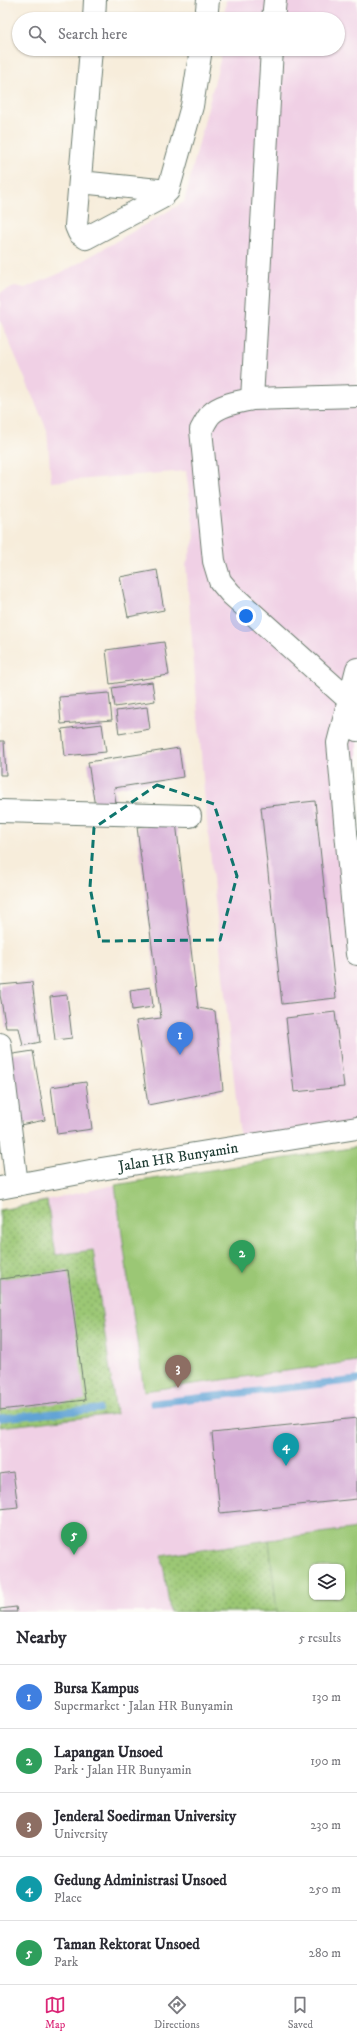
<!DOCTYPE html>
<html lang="en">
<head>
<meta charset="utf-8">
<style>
	:root { --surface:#fff; --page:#f7f7f7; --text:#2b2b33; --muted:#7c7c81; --line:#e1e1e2; --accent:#db2777 }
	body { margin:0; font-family:"IM FELL DW Pica",serif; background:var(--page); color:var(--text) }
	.controls { position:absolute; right:12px; bottom:12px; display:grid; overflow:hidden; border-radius:8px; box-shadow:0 1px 3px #0004 }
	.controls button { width:36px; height:36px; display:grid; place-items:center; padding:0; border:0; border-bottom:1px solid var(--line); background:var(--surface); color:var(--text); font:20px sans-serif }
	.you { position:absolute; left:246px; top:616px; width:14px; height:14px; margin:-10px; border:3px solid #fff; border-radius:50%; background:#1a73e8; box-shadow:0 0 0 6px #1a73e833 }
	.badge { display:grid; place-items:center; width:26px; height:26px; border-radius:50%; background:var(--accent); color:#fff; font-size:13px; font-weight:700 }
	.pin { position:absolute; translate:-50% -33px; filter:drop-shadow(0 1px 2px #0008) }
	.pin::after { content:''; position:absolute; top:21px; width:14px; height:12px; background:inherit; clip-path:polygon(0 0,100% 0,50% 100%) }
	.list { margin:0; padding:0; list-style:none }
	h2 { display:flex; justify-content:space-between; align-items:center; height:52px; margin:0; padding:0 16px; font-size:17px }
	h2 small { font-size:13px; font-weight:400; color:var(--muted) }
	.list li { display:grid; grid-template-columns:26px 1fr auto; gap:12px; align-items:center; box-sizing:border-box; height:64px; padding:0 16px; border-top:1px solid var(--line) }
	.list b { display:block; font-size:15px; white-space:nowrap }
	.list p { margin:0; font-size:13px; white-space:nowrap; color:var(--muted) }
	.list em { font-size:13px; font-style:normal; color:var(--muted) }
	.icon { flex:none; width:22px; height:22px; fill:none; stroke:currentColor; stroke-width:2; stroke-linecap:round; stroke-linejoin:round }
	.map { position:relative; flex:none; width:357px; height:1612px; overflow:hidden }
	.search { position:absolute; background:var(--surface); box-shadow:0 1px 3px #0004; left:12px; right:12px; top:12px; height:44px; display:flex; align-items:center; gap:10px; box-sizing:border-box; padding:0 14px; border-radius:22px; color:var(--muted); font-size:15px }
	.sheet { height:372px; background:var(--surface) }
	nav { display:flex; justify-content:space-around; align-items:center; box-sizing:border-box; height:56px; border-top:1px solid var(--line); background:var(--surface); font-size:11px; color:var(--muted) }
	nav a { display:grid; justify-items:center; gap:2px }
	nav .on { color:var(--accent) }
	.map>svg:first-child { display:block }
</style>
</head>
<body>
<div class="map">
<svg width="357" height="1612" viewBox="0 0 357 1612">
	<defs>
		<pattern id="grass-dots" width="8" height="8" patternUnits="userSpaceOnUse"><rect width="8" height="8" fill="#9bc775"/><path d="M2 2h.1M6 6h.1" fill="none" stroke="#7ea361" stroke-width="1.8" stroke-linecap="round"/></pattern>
	</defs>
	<rect width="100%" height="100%" fill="#fdfcf7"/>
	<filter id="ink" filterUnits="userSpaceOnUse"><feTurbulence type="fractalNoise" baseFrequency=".025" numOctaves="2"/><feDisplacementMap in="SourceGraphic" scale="8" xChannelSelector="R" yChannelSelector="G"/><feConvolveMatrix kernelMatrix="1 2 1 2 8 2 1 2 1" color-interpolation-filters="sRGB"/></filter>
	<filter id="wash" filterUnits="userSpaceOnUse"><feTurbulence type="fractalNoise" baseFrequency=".012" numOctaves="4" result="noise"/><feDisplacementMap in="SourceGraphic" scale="16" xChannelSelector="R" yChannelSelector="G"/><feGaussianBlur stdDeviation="0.9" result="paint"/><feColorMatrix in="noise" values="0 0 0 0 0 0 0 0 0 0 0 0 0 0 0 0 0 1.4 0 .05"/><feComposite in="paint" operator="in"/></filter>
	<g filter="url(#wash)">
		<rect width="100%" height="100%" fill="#f7eddb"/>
		<path fill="#f0d0e5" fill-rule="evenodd" d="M226 0H357V1128L241 1147 205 803 186 565 195 537 186 471 51 482 47 430 0 320V293L15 286 25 288 63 272 184 202 220 60 221 49H338V19H224Z
			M357 1147V1612H0V1210L115 1185ZM312 1567H342V1597H312Z"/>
		<path fill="url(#grass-dots)" stroke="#5d8254" d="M47 1201 56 1255 93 1250 116 1414 0 1427V1210Z
			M269 1540 277 1612H170L162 1556Z"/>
		<path fill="#9bc775" stroke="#5d8254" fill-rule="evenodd" d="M357 1147V1361L144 1391 115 1185Z
			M357 1528V1612H277L269 1540ZM312 1567H342V1597H312Z"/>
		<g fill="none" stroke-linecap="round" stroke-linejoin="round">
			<path stroke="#61a3d5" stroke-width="7" d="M153 1403 357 1380
				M0 1418 99 1409"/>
		</g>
		<g id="blocks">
			<path fill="#d6aed6" d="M157 570 164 610 128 617 120 577Z
				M164 642 169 675 110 684 106 650Z
				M152 682 155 701 115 707 112 688Z
				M109 693 112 720 61 724 59 697Z
				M147 707 150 729 119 734 116 711Z
				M102 724 106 752 65 756 62 729Z
				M0 741H4L6 775H0Z
				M179 748 183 777 114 788 116 804 95 807 88 762Z
				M315 801 336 998 282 1004 261 807Z
				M176 822 198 1008 215 1011 223 1090 148 1105 136 1021 161 1018 137 827Z
				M32 982 40 1042 23 1046 19 1028H6L0 995V985Z
				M151 987 153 1007 132 1010 130 990Z
				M67 995 72 1038 55 1040 50 997Z
				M335 1012 344 1087 294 1092 286 1018Z
				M33 1051 45 1120 20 1125 7 1055Z
				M86 1082 92 1129 57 1134 51 1087Z
				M68 1270 85 1400 0 1410V1279Z
				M357 1418V1499L220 1513 212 1433Z
				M13 1472 18 1507 0 1509V1474Z
				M16 1607 17 1612H0V1609Z"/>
		</g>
	</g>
	<g filter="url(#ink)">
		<use href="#blocks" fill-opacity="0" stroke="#6b7b6e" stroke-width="1"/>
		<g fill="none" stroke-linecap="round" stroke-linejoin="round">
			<g stroke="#6b7b6e" stroke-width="24">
				<path id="minor" d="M94 19 95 0
					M206 19 208 0
					M273 19 275 0
					M91 49 76 226 79 233 86 238 161 198 168 191 192 106 201 49
					M80 182 168 191
					M357 396 252 399C239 402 221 404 211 414 207 418 204 425 201 430L214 561 220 581 231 594 349 700 357 669
					M252 399 272 49
					M357 730 349 700 338 743 357 954
					M0 811 190 816
					M0 1044 17 1185"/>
			</g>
			<g stroke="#6b7b6e" stroke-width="24">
				<g id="major">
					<path id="s1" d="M0 1188 101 1169 357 1128"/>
				</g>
			</g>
			<use href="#minor" stroke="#fff" stroke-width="22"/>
			<use href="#major" stroke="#fff" stroke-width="22"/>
		</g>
	</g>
	<path fill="none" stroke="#0f766e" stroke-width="3" stroke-dasharray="8 5" stroke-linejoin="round" d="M157 785 214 804 237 876 220 940 100 941 90 887 94 828Z"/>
	<g text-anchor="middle" stroke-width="3.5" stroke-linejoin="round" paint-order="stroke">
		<g font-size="15" fill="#1f3d34" stroke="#fdfcf7">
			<text dy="5" stroke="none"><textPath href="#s1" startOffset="181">Jalan HR Bunyamin</textPath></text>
		</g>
	</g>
</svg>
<div class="controls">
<button><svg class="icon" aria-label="layers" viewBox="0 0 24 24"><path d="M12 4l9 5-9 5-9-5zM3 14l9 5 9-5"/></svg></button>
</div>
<div class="you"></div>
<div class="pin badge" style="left:180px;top:1055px;background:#3f7fe0">1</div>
<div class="pin badge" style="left:242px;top:1273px;background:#2e9e5b">2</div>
<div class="pin badge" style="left:178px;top:1388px;background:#8d6e63">3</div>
<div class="pin badge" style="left:286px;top:1466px;background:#0f9aa8">4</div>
<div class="pin badge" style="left:74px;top:1555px;background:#2e9e5b">5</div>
<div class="search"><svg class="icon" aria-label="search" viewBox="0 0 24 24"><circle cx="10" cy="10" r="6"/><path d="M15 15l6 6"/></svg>Search here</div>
</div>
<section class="sheet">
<h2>Nearby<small>5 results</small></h2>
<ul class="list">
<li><span class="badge" style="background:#3f7fe0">1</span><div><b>Bursa Kampus</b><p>Supermarket · Jalan HR Bunyamin</p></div><em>130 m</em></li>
<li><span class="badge" style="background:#2e9e5b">2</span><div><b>Lapangan Unsoed</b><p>Park · Jalan HR Bunyamin</p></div><em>190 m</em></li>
<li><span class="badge" style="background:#8d6e63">3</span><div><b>Jenderal Soedirman University</b><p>University</p></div><em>230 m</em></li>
<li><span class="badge" style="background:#0f9aa8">4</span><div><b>Gedung Administrasi Unsoed</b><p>Place</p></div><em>250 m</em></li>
<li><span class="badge" style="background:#2e9e5b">5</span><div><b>Taman Rektorat Unsoed</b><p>Park</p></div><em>280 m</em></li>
</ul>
</section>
<nav>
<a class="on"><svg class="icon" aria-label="map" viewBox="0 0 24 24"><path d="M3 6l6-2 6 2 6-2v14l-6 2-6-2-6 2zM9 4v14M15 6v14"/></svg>Map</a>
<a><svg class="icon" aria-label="directions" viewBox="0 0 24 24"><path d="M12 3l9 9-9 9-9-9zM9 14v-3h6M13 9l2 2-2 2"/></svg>Directions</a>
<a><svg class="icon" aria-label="saved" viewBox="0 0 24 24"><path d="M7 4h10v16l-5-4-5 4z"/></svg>Saved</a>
</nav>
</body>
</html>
